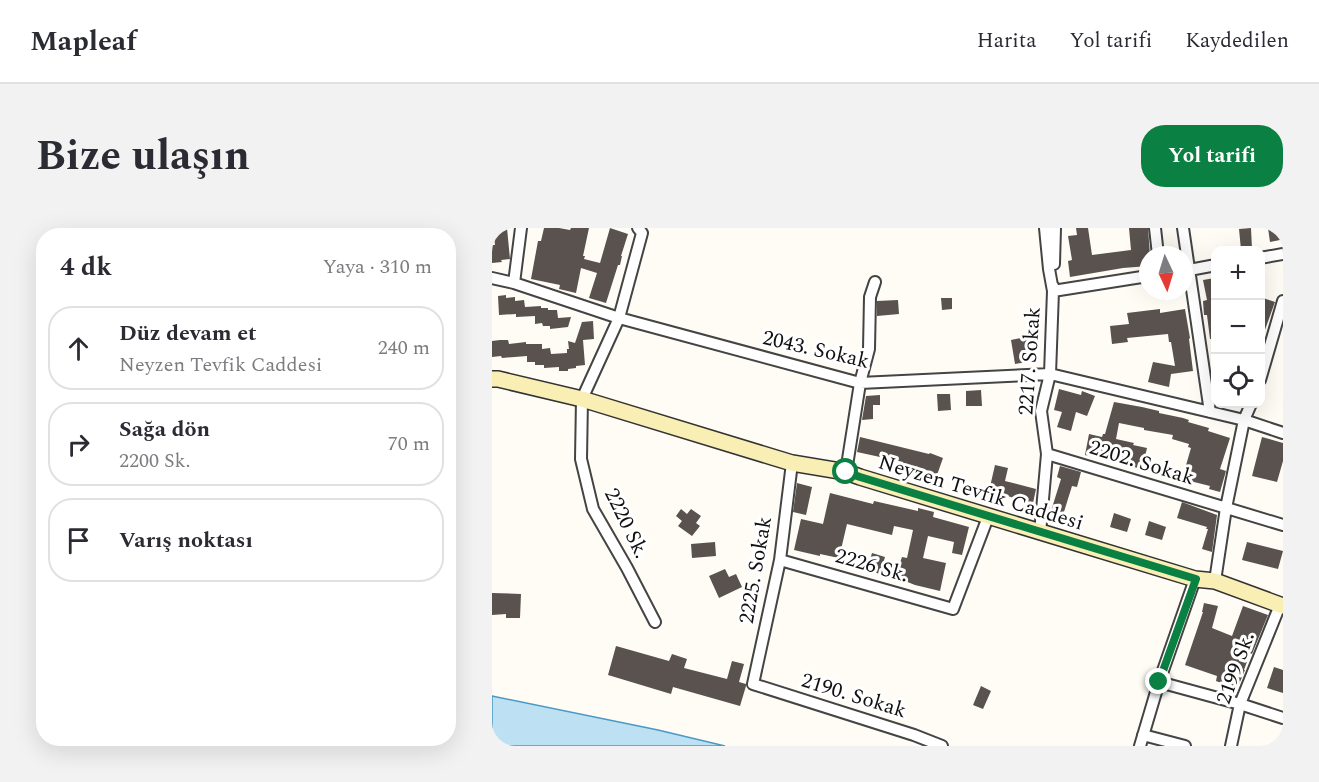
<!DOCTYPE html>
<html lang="tr">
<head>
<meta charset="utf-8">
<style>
	:root { --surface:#fff; --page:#f2f2f3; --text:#2b2b33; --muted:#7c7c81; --line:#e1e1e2; --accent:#0b8043 }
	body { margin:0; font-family:Spectral,serif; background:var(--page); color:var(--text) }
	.controls { position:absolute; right:18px; top:18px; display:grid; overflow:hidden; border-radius:12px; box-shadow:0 6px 24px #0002 }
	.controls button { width:54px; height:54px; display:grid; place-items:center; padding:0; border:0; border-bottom:2px solid var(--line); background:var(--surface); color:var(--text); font:30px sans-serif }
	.compass { position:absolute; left:647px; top:18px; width:54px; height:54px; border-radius:50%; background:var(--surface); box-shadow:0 6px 24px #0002; rotate:176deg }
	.stop { position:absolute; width:18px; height:18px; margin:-14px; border:4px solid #0b8043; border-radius:50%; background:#fff }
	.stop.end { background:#0b8043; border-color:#fff; box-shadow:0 2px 6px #0008 }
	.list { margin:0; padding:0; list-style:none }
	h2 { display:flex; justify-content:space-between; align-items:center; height:78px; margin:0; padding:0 24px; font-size:26px }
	h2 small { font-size:20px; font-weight:400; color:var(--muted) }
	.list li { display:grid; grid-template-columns:39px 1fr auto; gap:18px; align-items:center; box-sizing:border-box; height:84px; margin:0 12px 12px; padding:0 12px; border:2px solid var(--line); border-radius:24px }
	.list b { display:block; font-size:22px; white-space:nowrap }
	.list p { margin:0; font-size:20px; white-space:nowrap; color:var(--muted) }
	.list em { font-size:20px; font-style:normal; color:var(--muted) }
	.icon { flex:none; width:33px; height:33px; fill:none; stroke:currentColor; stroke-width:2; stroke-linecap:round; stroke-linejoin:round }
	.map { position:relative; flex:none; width:791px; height:518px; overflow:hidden; border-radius:24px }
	header { display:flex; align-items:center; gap:36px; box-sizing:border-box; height:84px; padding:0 30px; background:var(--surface); border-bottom:2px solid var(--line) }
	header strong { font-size:28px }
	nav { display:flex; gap:33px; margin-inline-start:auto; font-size:21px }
	.intro { display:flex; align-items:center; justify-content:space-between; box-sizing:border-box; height:144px; padding:0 36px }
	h1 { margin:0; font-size:42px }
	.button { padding:15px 27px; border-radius:24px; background:var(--accent); color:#fff; font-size:21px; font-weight:700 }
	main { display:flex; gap:36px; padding:0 36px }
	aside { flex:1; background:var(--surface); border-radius:24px; box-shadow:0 6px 24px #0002 }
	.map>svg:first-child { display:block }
</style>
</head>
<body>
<header>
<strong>Mapleaf</strong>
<nav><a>Harita</a><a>Yol tarifi</a><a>Kaydedilen</a></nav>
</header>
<div class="intro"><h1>Bize ulaşın</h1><a class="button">Yol tarifi</a></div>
<main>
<aside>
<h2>4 dk<small>Yaya · 310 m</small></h2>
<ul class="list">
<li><svg class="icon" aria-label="ahead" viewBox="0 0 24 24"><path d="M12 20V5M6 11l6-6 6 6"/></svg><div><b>Düz devam et</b><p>Neyzen Tevfik Caddesi</p></div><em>240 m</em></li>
<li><svg class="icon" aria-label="right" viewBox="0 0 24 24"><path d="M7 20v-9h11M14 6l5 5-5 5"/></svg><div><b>Sağa dön</b><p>2200 Sk.</p></div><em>70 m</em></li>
<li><svg class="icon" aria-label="arrive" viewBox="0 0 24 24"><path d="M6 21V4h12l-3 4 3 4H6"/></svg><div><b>Varış noktası</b></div></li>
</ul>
</aside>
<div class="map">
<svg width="791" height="518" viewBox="0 0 791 518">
	<rect width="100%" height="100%" fill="#fefcf5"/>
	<path fill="#bde1f3" stroke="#4999c5" stroke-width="1.5" d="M0 468 166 502 233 518H0Z"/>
	<path fill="#59524e" d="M1 0H15L18 31 9 32 10 34 0 35V17H3Z
		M52 0H67L78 2 79 0H97L91 28H93L92 31 108 35 118 0 136 6 129 28H130L128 37H126L114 75 97 70 105 45 89 40 84 65 67 61 68 57 39 51 46 13H49Z
		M584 0H596L600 27 639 22 637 0H656L658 27H656V38L631 40 578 49 576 33 580 32 576 8 585 7Z
		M759 0 760 21 749 22 747 1Z
		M776 0H787L788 12 778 14Z
		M723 50V111H718L715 87H712L711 73 715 72 711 52Z
		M14 67V70L23 69V73L32 72 33 79 49 78V80H56V82H65L66 90 79 89 76 99 58 101V98H51L50 95 43 96V88L24 89V86L7 87 6 68Z
		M768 69 783 74 770 110H768Z
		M449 70H460V81L450 82Z
		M406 72 407 86 385 88V73Z
		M668 81V85L693 81 698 110 697 111 701 143 679 146 677 159 656 154 661 134 683 138 679 114H677L676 106 635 110 636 114 620 116 618 98 637 96 635 85Z
		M101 93 102 111 91 112 93 137 84 138V140L76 141V143H67V139L52 140V137H43V134H35V128L10 130 9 128 0 129V113L8 112H16L17 116 34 114V116H50V121L58 120 59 126 75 125V121H77L76 113 83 115 90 94Z
		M538 108 543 133 523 136 519 112Z
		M567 161 589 167 590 163 603 168 595 188 584 184 579 203 565 199 570 184 562 182Z
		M489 162 490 178H474V163Z
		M445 166H458L459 182 446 183Z
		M388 167V177H381V191L370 192 374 168Z
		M622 174 650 179 667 183V185L691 190 697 192 696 194 717 200 716 203 738 210 728 241 734 243 728 264 717 261 718 258 690 251 699 220 696 219 697 216 680 211 681 207 652 202V200L627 195 624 211 642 215 641 217 655 220 650 241 593 227 597 206 610 209 611 206H613Z
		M368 209 437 226 438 225 451 230 445 247 432 241 411 236V234L365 224Z
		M770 209 791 215V233L785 254 760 248Z
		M503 237 516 240 513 253 544 261 541 275 497 263Z
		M568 238 589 244 585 259 580 258 571 287 559 283 569 251 565 249Z
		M305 255 320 259 314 287 301 284Z
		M338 265 381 276 382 273 426 283V280L442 284 441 289 477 299 470 327 460 325 462 314 436 308 431 330 454 335 448 363 423 357 403 349 410 329 415 330 421 302 402 298 400 307 355 296 347 330 328 326V328L302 322 309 291 331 296Z
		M690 274 725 287 720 324 710 321 716 301H714L715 299 685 290Z
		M189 281 195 286 199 281 209 288 204 295 208 298 200 308 186 298 190 293 184 288Z
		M622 285 639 291 635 304 618 299Z
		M657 293 674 299 670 312 653 307Z
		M223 314 224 328 200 330 199 316Z
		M755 314 791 323 786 341 750 332Z
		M380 325 393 329 388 346 375 342Z
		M233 341 237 349 244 346 250 359 227 370 217 348Z
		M0 365 29 366 28 390H14V386L0 387Z
		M712 375 726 378 720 400 740 408 751 378 776 387 760 426 758 425 752 442H753L745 461 724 453 725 448 693 437 711 384H710Z
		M124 418 177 433 180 426 195 431 192 440 235 451 240 433 252 436 247 454 254 456V458L248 478 181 459 179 466 116 447Z
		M782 439 791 442V465L775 460Z
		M489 458 499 463 491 481 481 477Z"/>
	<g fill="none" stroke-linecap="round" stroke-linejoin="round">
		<g stroke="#444" stroke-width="14">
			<path id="street" d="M146 0 150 5 127 90 90 171 89 231 101 281 135 340 163 394
				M663 0 666 27
				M691 0 718 184
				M768 30 791 26
				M562 36 563 0
				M692 43 724 37
				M0 50 22 55 127 90 368 155 558 146 752 192 791 205
				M22 55 29 0
				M561 58V63L656 48
				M768 152 791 73
				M555 226 791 297
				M300 235 288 332 261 456 422 507 450 518
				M354 244 368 155 377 121 378 69 383 54
				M548 305 555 226 549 183 558 146 561 63 557 41 553 0
				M288 332 461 381 496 289
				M723 353 734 280 752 192 759 176
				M667 454 748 476 791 490
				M651 507 693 518
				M648 518 667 454 703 351
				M739 518 748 476 788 377"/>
		</g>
		<g stroke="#333" stroke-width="18">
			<path id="secondary" d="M0 151H6L90 171 300 235 354 244 368 249 703 351 723 353 791 378"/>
		</g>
		<use href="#street" stroke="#fff" stroke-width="10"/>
		<use href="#secondary" stroke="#f9efb5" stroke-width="15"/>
	</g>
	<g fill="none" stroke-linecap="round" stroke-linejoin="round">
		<path stroke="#0b8043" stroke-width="8" d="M354 244 368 249 704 351 667 454"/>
	</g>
	<g text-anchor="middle" stroke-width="6" stroke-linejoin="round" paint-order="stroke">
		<g font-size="21" fill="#111" stroke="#fff">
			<text transform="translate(324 121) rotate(13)" y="7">2043. Sokak</text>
			<text transform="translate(537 133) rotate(-86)" y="7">2217. Sokak</text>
			<text transform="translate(650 234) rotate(17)" y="7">2202. Sokak</text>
			<text transform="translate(489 264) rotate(17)" y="7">Neyzen Tevfik Caddesi</text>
			<text transform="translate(135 295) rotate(64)" y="7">2220 Sk.</text>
			<text transform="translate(380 337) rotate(16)" y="7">2226 Sk.</text>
			<text transform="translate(263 342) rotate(-80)" y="7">2225. Sokak</text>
			<text transform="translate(743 440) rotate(-70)" y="7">2199 Sk.</text>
			<text transform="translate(362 467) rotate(17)" y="7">2190. Sokak</text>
		</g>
	</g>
</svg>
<div class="controls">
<button>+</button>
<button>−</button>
<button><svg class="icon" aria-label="locate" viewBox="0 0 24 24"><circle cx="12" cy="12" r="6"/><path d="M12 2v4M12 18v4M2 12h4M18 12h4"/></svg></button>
</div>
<svg class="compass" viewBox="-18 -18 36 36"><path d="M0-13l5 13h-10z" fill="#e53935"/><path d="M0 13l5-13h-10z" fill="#7c7c81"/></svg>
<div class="stop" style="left:354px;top:244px"></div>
<div class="stop end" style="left:667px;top:454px"></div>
</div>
</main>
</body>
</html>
